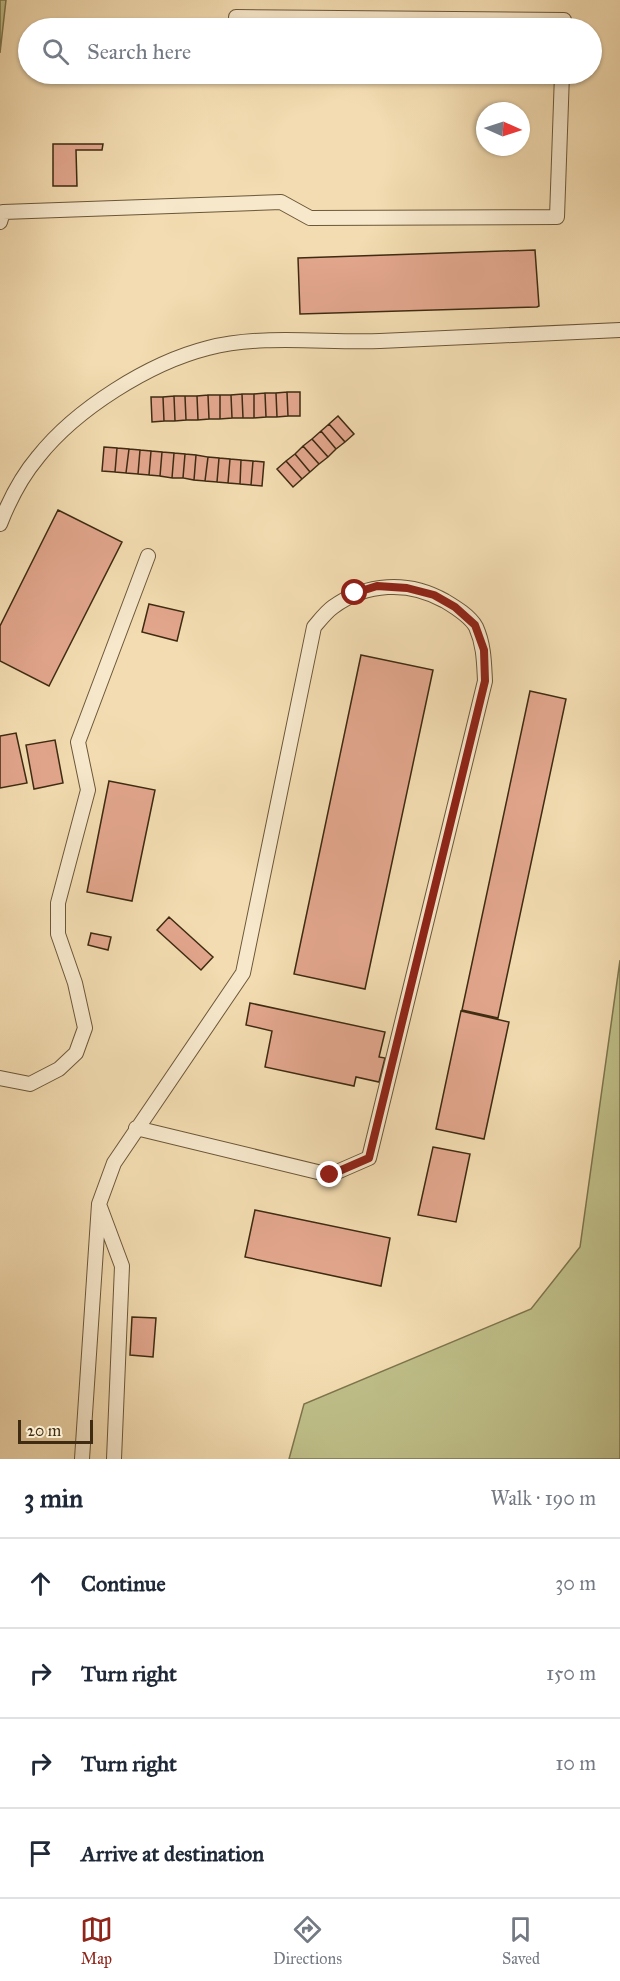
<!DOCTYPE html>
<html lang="en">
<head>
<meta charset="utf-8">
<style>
	:root { --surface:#fff; --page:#f2f2f3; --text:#1f2937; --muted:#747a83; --line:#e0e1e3; --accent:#8f2418 }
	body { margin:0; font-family:"IM FELL Great Primer",serif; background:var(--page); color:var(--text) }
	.compass { position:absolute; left:476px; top:102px; width:54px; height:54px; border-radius:50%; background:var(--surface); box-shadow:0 2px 4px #0004; rotate:93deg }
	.scale { position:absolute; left:18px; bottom:15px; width:75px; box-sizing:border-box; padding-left:6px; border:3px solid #3e2b11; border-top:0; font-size:16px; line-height:21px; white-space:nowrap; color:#3e2b11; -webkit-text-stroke:4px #f7e8cc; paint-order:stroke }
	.stop { position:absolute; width:18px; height:18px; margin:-14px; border:4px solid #8f2418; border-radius:50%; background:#fff }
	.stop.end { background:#8f2418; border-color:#fff; box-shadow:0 2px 6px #0008 }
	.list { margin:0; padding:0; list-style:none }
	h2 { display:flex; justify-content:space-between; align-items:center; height:78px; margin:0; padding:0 24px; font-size:26px }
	h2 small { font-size:20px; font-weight:400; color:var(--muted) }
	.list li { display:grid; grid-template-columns:39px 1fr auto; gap:18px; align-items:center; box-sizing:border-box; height:90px; padding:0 24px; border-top:2px solid var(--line) }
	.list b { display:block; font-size:22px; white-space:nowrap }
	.list em { font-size:20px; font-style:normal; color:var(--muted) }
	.icon { flex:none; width:33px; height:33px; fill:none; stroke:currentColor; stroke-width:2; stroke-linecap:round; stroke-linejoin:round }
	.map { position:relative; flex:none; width:620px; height:1459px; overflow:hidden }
	.search { position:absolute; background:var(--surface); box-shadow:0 2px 4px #0004; left:18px; right:18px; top:18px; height:66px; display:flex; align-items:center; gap:15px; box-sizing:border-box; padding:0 21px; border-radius:33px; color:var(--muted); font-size:22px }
	.sheet { height:438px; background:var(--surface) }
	nav { display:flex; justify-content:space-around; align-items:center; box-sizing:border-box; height:84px; border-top:2px solid var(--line); background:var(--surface); font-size:16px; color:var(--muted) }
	nav a { display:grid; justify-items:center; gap:3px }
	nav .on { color:var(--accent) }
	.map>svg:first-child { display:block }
</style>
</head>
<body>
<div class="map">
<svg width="620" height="1459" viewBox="0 0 620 1459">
	<rect width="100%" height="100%" fill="#f3dcb1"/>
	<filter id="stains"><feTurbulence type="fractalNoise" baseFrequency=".00333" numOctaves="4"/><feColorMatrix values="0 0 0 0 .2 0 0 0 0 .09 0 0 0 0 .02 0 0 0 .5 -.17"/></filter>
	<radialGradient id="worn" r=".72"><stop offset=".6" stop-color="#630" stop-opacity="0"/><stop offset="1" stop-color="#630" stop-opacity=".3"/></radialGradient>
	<path fill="#bfbf89" stroke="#7e754d" stroke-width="1.5" d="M0 0H6L0 53Z
		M620 960V1459H289L304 1404 531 1309 580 1247Z"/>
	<path fill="#e2a68d" stroke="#3e2b11" stroke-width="1.5" d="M53 144H103L102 150H76L77 186H53Z
		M535 250 539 306 537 307 300 314 298 258Z
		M287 392H300V416H288Z
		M287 392 288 416 277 417 276 393Z
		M265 393 266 417 254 418V394Z
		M265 393H276L277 417H266Z
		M242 394H254V418H243Z
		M242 394 243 418H232L231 395Z
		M208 395H220V419H209Z
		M208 395 209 419 198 420 197 396Z
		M220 395H231L232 418 220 419Z
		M174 396H185L186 420 175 421Z
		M174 396 175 421H164L163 397Z
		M185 396H197L198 420H186Z
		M151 397H163L164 421 152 422Z
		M338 416 354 434 345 442 329 424Z
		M329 424 345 442 336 449 321 431Z
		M321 431 336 449 328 457 312 439Z
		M312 439 328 457 319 464 303 446Z
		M303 446 319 464 310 472 295 454Z
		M104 447 117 448 115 472 102 471Z
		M117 448 129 449 126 473 115 472Z
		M129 449 140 450 138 474 126 473Z
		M140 450 151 451 149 475 138 474Z
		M151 451 162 452 160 476 149 475Z
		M162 452 174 453 172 478 160 476Z
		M174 453 185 454 183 478H172Z
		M185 454 196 455 194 480 183 478Z
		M295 454 310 472 302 479 286 461Z
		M196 455 208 457 205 481 194 480Z
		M208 457 219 458 217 482 205 481Z
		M219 458 230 459 228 483 217 482Z
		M230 459 241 460 240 484 228 483Z
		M241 460 253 461 251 485 240 484Z
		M253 461 264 462 262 486 251 485Z
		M286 461 302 479 293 487 277 469Z
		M58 510 122 542 49 686 0 661V626Z
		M149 604 184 612 177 641 142 632Z
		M361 655 433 670 365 989 294 974Z
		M530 691 566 699 498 1018 462 1010Z
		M16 733 27 783 0 788V736Z
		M55 740 63 783 34 789 26 745Z
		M109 781 155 790 132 901 87 892Z
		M169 917 213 957 201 970 157 930Z
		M91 933 111 937 108 950 88 945Z
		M250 1003 385 1032 379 1057 385 1058 379 1082 356 1077 354 1086 265 1067 272 1031 246 1025Z
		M461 1011 509 1022 484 1139 436 1129Z
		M433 1147 470 1154 456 1222 418 1215Z
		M255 1210 390 1238 381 1286 245 1257Z
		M132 1317 156 1318 153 1357 130 1355Z"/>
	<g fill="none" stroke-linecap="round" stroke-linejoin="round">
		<g stroke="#6b5739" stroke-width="16">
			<path id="lane" d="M236 17 564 20V28
				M0 222 3 212 281 202 310 218 557 217 562 74
				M0 524C9 501 22 476 38 457 76 409 149 363 208 348 263 334 323 343 380 341 460 338 540 333 620 330
				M0 1078 30 1084 59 1069 76 1053 85 1028 75 983 58 934V903L88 790 78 742 148 556
				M100 1207 122 1266 114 1459
				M82 1459 99 1204 114 1163 243 973 314 627C320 620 326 612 333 607 366 583 408 580 445 601 455 607 470 616 476 627 484 645 484 662 485 681L369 1158 330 1175 136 1128"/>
		</g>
		<use href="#lane" stroke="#f7e8cc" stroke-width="14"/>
	</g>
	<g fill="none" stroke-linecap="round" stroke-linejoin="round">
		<path stroke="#8f2418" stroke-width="8" d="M330 1175 369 1158 485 681 484 650 475 625 455 607 434 595 407 588 377 586 355 593"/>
	</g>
	<rect width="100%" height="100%" filter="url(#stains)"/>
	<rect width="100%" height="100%" fill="url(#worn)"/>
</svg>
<svg class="compass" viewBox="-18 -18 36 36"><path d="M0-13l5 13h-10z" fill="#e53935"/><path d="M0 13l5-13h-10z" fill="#747a83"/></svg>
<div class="scale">20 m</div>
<div class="stop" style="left:355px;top:593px"></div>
<div class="stop end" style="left:330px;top:1175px"></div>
<div class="search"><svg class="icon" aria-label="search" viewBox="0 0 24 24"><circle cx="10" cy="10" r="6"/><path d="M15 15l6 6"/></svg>Search here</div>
</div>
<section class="sheet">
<h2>3 min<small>Walk · 190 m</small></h2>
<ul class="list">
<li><svg class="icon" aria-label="ahead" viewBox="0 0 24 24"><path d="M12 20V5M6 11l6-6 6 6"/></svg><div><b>Continue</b></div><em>30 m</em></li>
<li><svg class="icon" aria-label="right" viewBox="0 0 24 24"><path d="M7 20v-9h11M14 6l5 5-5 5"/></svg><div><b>Turn right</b></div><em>150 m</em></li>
<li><svg class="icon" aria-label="right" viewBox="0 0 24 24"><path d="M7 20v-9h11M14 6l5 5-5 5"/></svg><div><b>Turn right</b></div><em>10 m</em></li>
<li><svg class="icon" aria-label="arrive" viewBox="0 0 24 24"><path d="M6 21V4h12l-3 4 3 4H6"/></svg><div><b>Arrive at destination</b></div></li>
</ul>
</section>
<nav>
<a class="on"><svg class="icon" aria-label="map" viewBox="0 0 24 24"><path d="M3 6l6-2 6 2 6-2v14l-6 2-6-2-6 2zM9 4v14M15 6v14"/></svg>Map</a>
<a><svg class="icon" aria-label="directions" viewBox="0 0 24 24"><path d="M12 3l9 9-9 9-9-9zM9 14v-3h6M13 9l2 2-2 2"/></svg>Directions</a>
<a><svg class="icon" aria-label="saved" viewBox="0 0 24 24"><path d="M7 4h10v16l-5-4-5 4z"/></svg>Saved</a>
</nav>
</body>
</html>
